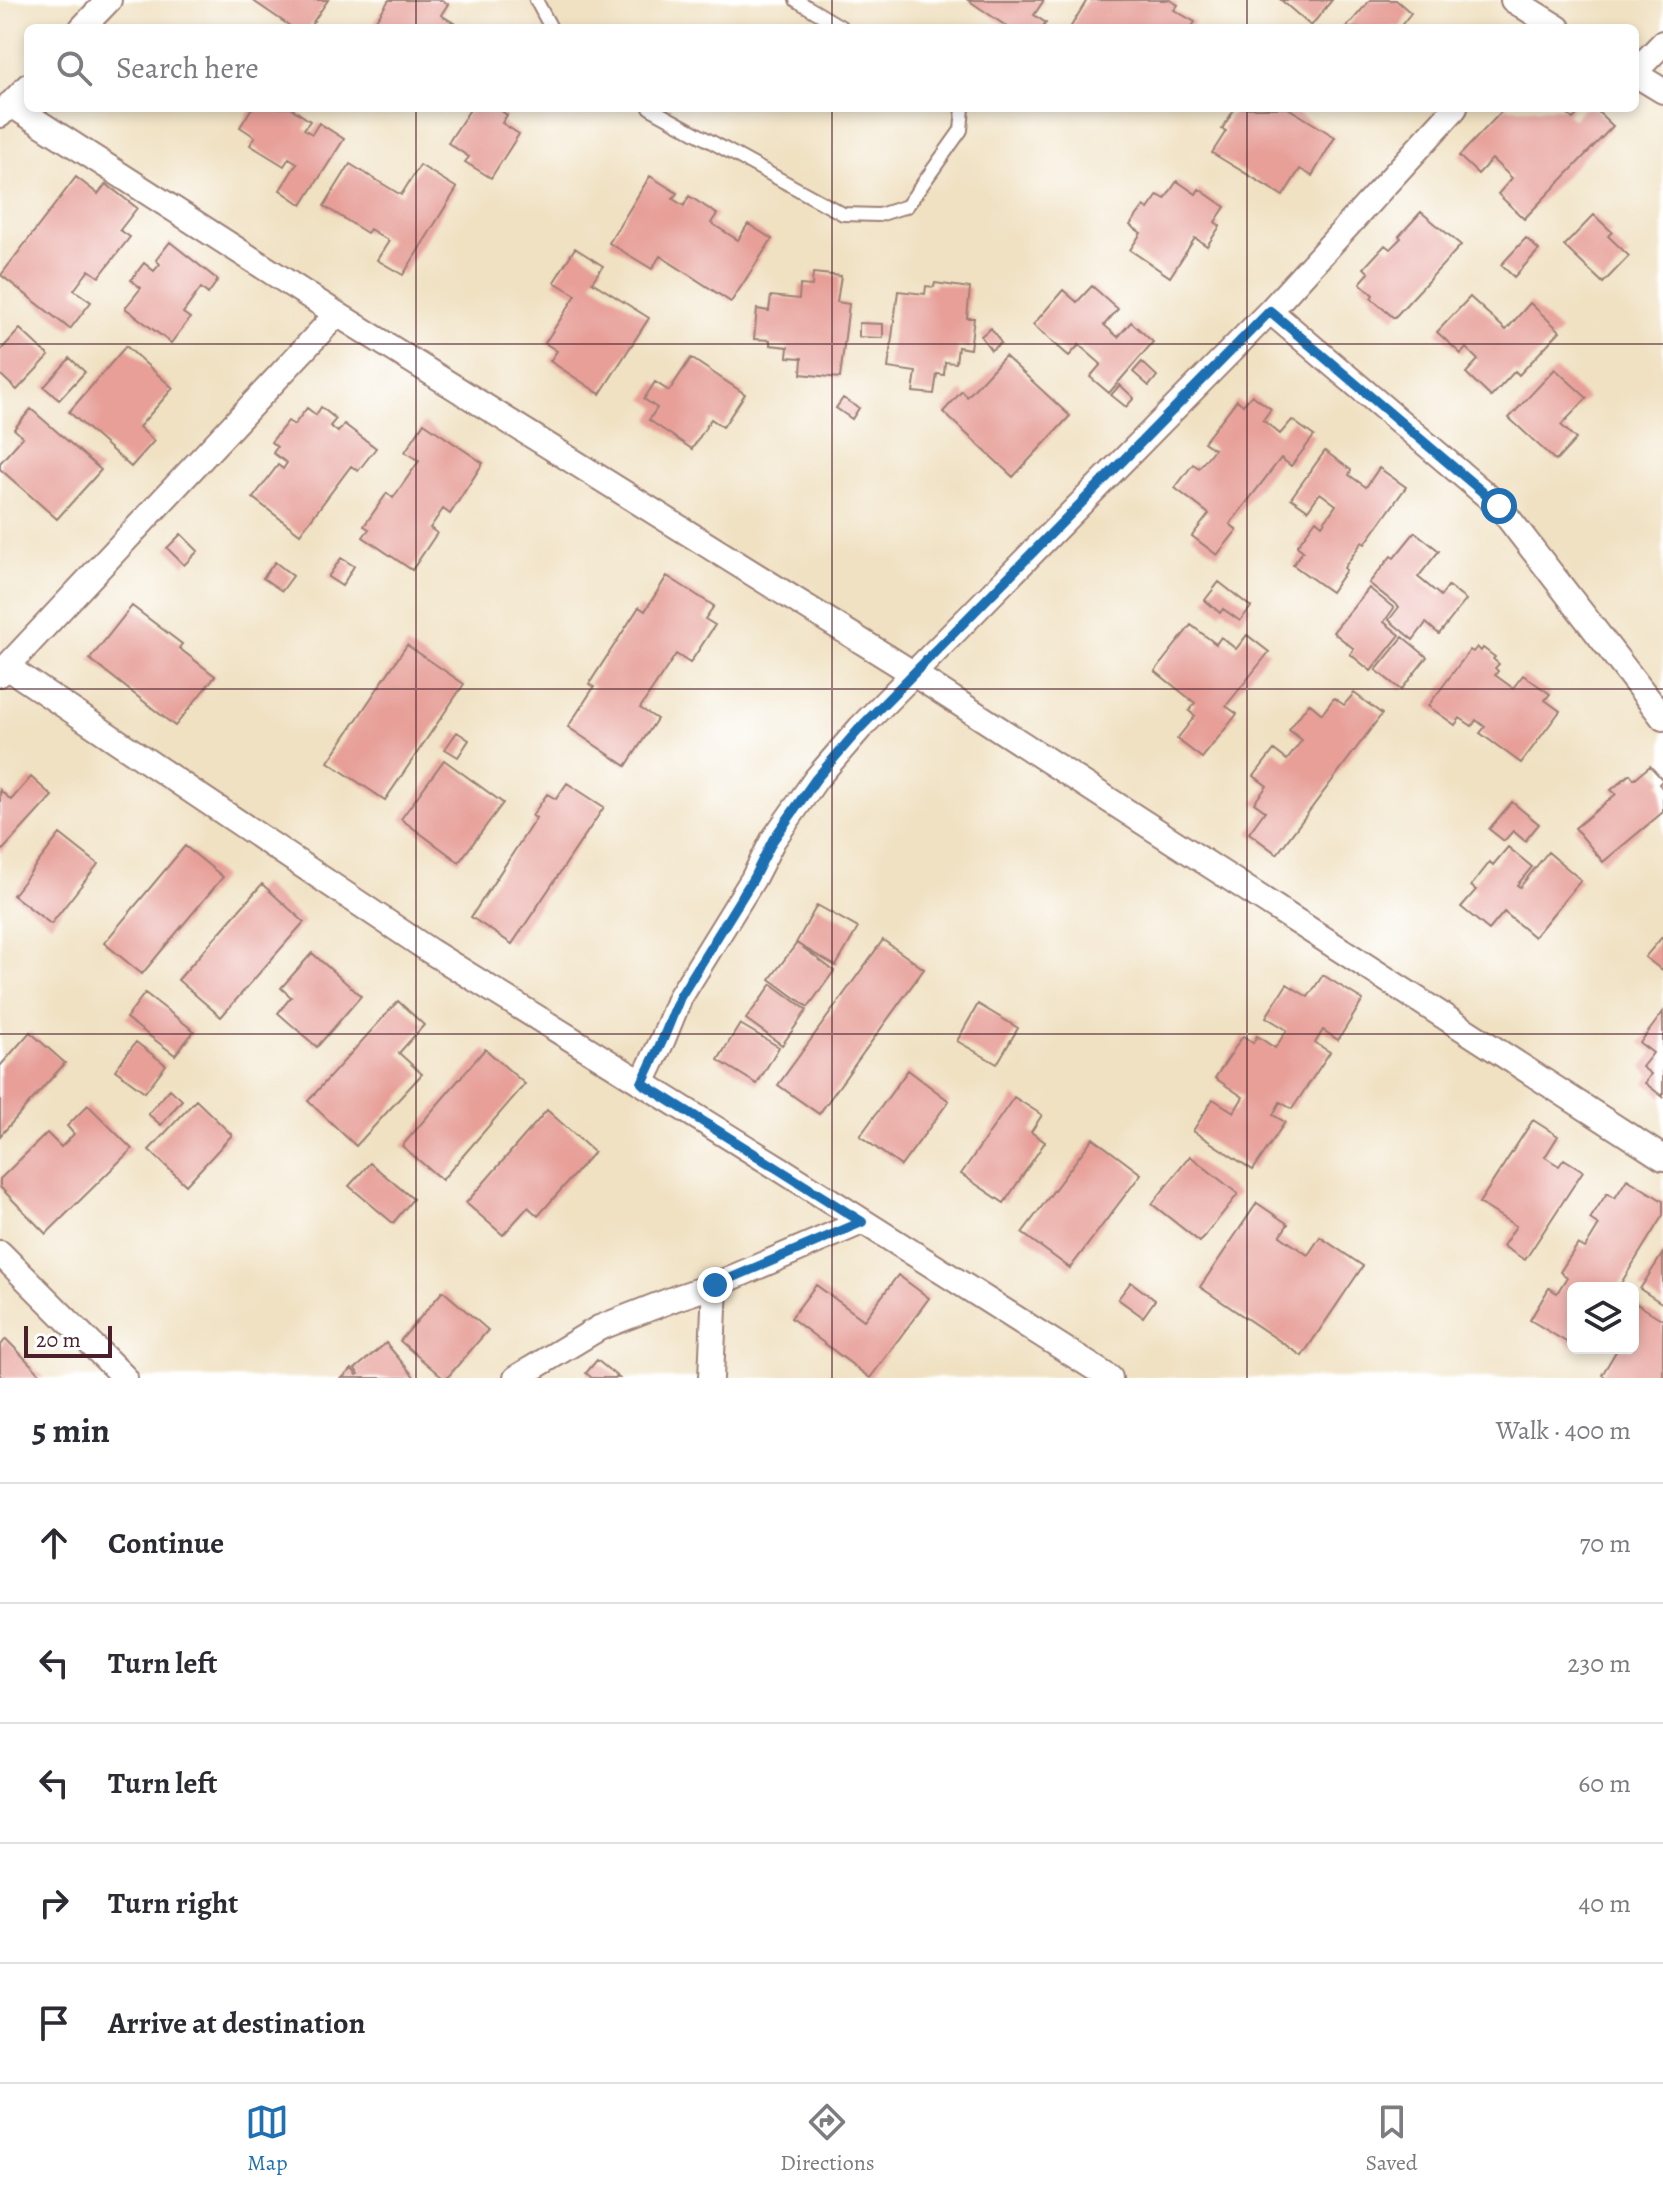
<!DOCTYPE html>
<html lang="en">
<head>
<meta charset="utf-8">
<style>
	:root { --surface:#fff; --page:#f7f7f7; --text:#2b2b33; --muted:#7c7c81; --line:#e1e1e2; --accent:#1f6fb2 }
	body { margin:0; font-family:Alegreya,serif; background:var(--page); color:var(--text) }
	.controls { position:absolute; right:24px; bottom:24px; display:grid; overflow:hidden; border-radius:12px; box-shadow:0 4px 12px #0003 }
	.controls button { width:72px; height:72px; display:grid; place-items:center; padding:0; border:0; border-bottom:2px solid var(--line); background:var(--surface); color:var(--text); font:40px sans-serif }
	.scale { position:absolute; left:24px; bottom:20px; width:88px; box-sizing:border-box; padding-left:8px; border:4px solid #4a1f2b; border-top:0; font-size:22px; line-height:28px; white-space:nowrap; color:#4a1f2b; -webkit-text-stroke:6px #fff; paint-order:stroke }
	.stop { position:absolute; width:24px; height:24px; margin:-18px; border:6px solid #1f6fb2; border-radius:50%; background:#fff }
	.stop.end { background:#1f6fb2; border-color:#fff; box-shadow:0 2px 8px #0008 }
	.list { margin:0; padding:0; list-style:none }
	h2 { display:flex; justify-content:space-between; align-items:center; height:104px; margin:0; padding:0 32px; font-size:34px }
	h2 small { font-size:26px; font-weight:400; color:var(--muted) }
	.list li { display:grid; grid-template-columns:52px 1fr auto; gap:24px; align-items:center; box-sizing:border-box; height:120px; padding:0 32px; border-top:2px solid var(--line) }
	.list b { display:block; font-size:30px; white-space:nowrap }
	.list em { font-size:26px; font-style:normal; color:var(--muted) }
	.icon { flex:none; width:44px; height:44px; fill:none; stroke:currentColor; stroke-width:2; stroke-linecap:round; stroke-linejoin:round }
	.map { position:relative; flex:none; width:1663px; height:1378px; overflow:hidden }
	.search { position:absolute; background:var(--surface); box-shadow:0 4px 12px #0003; left:24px; right:24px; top:24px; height:88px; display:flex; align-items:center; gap:20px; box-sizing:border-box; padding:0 28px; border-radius:12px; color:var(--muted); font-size:30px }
	.sheet { height:704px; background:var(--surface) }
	nav { display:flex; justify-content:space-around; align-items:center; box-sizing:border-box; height:112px; border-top:2px solid var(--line); background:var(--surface); font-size:22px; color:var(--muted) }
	nav a { display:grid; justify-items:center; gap:4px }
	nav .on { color:var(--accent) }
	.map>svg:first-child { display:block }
</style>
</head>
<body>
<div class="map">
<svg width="1663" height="1378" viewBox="0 0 1663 1378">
	<rect width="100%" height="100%" fill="#fff"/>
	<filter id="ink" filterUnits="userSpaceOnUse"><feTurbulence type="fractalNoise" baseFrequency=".0125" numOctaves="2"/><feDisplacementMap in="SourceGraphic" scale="16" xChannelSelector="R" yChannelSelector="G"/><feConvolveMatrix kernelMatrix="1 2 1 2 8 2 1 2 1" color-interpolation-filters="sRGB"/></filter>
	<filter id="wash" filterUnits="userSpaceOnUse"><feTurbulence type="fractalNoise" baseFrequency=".006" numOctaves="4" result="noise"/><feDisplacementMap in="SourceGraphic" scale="32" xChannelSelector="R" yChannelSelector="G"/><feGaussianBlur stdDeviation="1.8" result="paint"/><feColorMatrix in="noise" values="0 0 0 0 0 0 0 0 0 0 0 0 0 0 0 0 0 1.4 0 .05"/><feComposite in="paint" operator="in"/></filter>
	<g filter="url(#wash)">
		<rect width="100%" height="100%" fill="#f0e1c2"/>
		<g id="blocks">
			<path fill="#e79f98" d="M252 0H328L309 28H293Z
				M389 0H442L448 4 441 15 462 28H371Z
				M968 0H1044L1034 15 1046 23 1042 28H1009Z
				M1087 0H1170L1178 5 1174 10 1195 22 1191 28H1070Z
				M1281 0H1332L1311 26Z
				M1370 0H1396L1411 13 1399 28 1392 26 1391 28H1346Z
				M252 108H291L310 121 304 129 312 134 319 123 344 139 302 205 280 190 297 163 289 158 284 166 250 145 255 137 240 127Z
				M471 108H497L507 115 502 123 519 134 491 178 465 162 469 157 448 143Z
				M1235 108H1288L1335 137 1312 176 1300 169 1283 196 1212 153 1226 131 1222 129Z
				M1505 108H1573L1567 114 1573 119 1584 108H1594L1613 126 1524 219 1498 194 1512 178 1492 159 1478 174 1459 156Z
				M350 164 401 195 420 165 457 188 403 275 377 260 389 241 370 229 367 233 324 206Z
				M650 176 677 193 673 199 684 206 689 196 717 214 711 223 738 240 748 224 772 239 731 302 660 256 652 269 609 243Z
				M76 177 98 194 106 184 137 208 120 230 130 237 99 277 89 270 74 290 91 302 70 329 1 275Z
				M1177 181 1196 194 1199 189 1225 207 1215 222 1220 226 1207 246 1195 238 1170 277 1130 250 1141 233 1130 225 1144 206 1148 209 1158 195 1165 199Z
				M1421 212 1461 245 1394 318 1371 298 1373 295 1360 283 1369 273 1364 268 1385 245 1390 249 1401 238 1399 236Z
				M1594 215 1612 232 1608 236 1629 256 1603 283 1564 246Z
				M1526 238 1539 250 1514 277 1501 265Z
				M170 242 218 280 208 294 201 288 183 313 190 318 171 343 125 308 141 288 131 280 144 263 154 271 160 264 156 260Z
				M575 248 603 266 592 282 649 318 600 394 550 361 557 351 545 343 576 295 554 282Z
				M813 273 841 276 837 302 849 304 840 378 801 374 802 358 787 357 788 347 770 345V340L754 339 757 309 769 311 771 296 799 299 800 285 812 286Z
				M935 283 970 288 967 318H974L970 349 958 347 956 363 945 362 944 375 937 374 934 394 913 392 916 372 888 368 898 291 925 294 926 286 934 287Z
				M1092 286 1118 309 1104 325 1118 337 1131 322 1153 342 1109 393 1090 377 1101 364 1079 345 1069 356 1033 325 1063 290 1077 302Z
				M1470 297 1506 330 1530 303 1560 331 1519 375 1515 371 1491 397 1466 373 1478 360 1466 348 1461 354 1437 332Z
				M859 323 883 324V338L859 337Z
				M991 328 1001 343 991 350 981 336Z
				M20 329 49 356 17 390 0 374V351Z
				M126 346 173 388 139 427 154 441 131 467 69 412Z
				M1005 356 1070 416 1013 477 943 412 962 391 967 397Z
				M70 358 85 372 59 400 44 387Z
				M691 358 745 394 723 427 711 419 692 449 649 420 657 408 644 399 655 382 669 391Z
				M1142 362 1157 376 1149 386 1133 372Z
				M1555 369 1587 398 1561 425 1576 439 1556 461 1509 418Z
				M1120 385 1134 398 1126 407 1111 395Z
				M1252 395 1271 409 1263 420 1280 434 1292 420 1314 436 1291 466 1281 458 1230 524 1237 530 1217 555 1192 536 1209 514 1175 488 1193 464 1199 468 1214 449 1204 442 1237 400 1243 405Z
				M843 398 859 408 852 419 836 408Z
				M321 407 336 419 330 426 338 432 344 424 376 448 358 471 351 466 300 534 253 498 278 465 283 469 287 463 273 453 277 447 271 442 288 421 294 425 307 408 316 415Z
				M31 409 101 470 57 519 0 469V463L23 437 14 429Z
				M424 423 483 463 450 514 443 509 430 528 437 533 412 570 363 537 369 529 364 526 387 493 393 498 419 461 405 452Z
				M1325 451 1351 470 1349 475 1366 487 1379 468 1406 487 1365 544 1362 542 1344 568 1346 570 1331 592 1293 565 1303 551 1297 546 1316 520 1322 525 1336 505 1320 493 1308 510 1291 498Z
				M1415 532 1439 551 1418 577 1441 596 1448 586 1466 600 1439 634 1426 623 1413 640 1389 620 1399 607 1369 583 1391 556 1394 558Z
				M181 534 198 551 184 565 167 548Z
				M341 558 354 566 342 586 328 577Z
				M275 562 293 576 282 591 263 578Z
				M667 576 714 606 705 619 715 625 690 663 676 654 640 708 657 719 626 766 568 727 594 687 589 684 639 607 645 611Z
				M1219 582 1251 607 1240 621 1223 609 1220 613 1205 600Z
				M1369 588 1394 608 1384 622 1400 635 1371 671 1350 654 1354 649 1333 632Z
				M132 606 182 644 179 648 215 676 175 726 90 659Z
				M1191 625 1216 644 1221 637 1236 649 1247 635 1269 652 1226 706 1237 714 1202 758 1177 739 1195 716 1189 711 1195 703 1155 671Z
				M1403 637 1427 657 1401 690 1376 670Z
				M407 645 464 684 385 800 328 762Z
				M1477 647 1481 651 1483 648 1495 657 1493 659 1499 664 1495 668 1498 671 1495 675 1513 688 1523 675 1550 694 1545 700 1560 711 1521 763 1480 733 1485 727 1476 720 1472 726 1460 718 1455 725 1428 706 1470 650 1473 652Z
				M1354 693 1382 714 1277 854 1249 833 1265 811 1254 803 1267 786 1254 776 1274 750 1287 760 1302 740 1289 730 1309 703 1322 714 1334 698 1344 705Z
				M457 732 469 740 458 757 445 749Z
				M444 760 503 803 459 862 401 819Z
				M1650 766 1663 780 1659 784 1663 789V812L1603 862 1575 828 1616 794 1611 790 1630 774 1634 779Z
				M31 777 52 796 0 853V790L11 800Z
				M567 783 604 807 512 944 471 917 536 818 532 816 547 794 556 799Z
				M1512 802 1539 824 1525 841 1513 831 1504 841 1489 829Z
				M60 834 98 864 51 924 13 895Z
				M185 846 223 877 142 974 104 943Z
				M1508 847 1532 867 1517 885 1520 887 1548 852 1581 880 1534 937 1504 912 1489 930 1461 907 1476 890 1471 886 1490 862 1493 865Z
				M262 884 304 922 221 1017 178 980Z
				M817 905 858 928 836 966 796 943Z
				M1663 936V971L1645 957Z
				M883 940 924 969 819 1114 778 1085Z
				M797 943 834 971 808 1007 770 979Z
				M312 953 361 996 317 1047 278 1013 291 997 281 988Z
				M1323 975 1363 1000 1338 1040 1323 1030 1315 1043 1330 1052 1292 1109 1280 1102 1273 1115 1285 1122 1253 1170 1193 1131 1213 1099 1234 1112 1243 1097 1215 1078 1243 1036 1253 1043 1257 1036 1275 1048 1287 1030 1266 1017 1287 984 1308 997Z
				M772 984 807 1010 782 1045 746 1019Z
				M145 993 194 1031 175 1055 126 1018Z
				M398 1001 424 1025 399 1053 422 1074 356 1146 308 1101Z
				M978 1004 1018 1028 997 1064 957 1041Z
				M1663 1012V1097L1645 1083 1651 1074 1642 1067 1653 1053 1640 1043Z
				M740 1024 779 1047 757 1084 718 1060Z
				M30 1032 65 1063 0 1136V1066Z
				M136 1042 166 1065 145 1092 115 1070Z
				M485 1049 525 1084 442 1180 402 1146Z
				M908 1070 949 1101 901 1166 860 1136Z
				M170 1089 182 1100 161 1125 148 1114Z
				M1014 1097 1042 1115 1031 1132 1045 1142 1004 1203 961 1174Z
				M196 1100 232 1135 186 1185 149 1150Z
				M88 1105 132 1149 46 1234 0 1187V1179L47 1133 61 1147 74 1134 67 1126Z
				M547 1110 594 1152 538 1216 528 1207 503 1235 466 1203Z
				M1533 1120 1558 1136 1545 1157 1559 1166 1564 1159 1583 1171 1525 1260 1503 1246 1516 1226 1479 1203Z
				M1093 1138 1141 1174 1070 1268 1022 1233Z
				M1190 1156 1238 1194 1200 1242 1152 1204Z
				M370 1163 413 1199 393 1223 349 1186Z
				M1627 1179 1663 1201V1215L1618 1288H1573V1346L1530 1320 1549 1288 1557 1293 1567 1277 1560 1272 1578 1244 1585 1248 1599 1225 1590 1219 1607 1193 1615 1198Z
				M1257 1203 1288 1224 1280 1236 1308 1255 1320 1237 1363 1266 1302 1356 1200 1287Z
				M1663 1253V1304L1640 1289Z
				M898 1275 929 1298 870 1378 791 1318 816 1285 864 1320Z
				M1131 1282 1155 1300 1143 1317 1118 1299Z
				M443 1291 488 1330 447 1378H443L400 1341Z
				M1637 1304 1663 1320V1378H1607L1602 1375 1618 1348H1633V1311Z
				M6 1339 44 1378H0V1346Z
				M386 1343 415 1378H342L352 1369 357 1375 359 1374 355 1369Z
				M597 1360 619 1378H592L586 1373Z"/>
		</g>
	</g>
	<g filter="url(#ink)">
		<use href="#blocks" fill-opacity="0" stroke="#9d8076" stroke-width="2"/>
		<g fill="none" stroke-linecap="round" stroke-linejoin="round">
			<g stroke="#9d8076" stroke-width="16">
				<path id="service" d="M536 0 551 28
					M796 0 843 28
					M650 108 843 214 879 215 907 206 961 130 963 108"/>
			</g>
			<g stroke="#9d8076" stroke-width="28">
				<path id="minor" d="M1513 0 1558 28
					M82 28 109 0
					M1635 72 1663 43
					M1635 74 1663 91
					M10 104 337 314 914 674 1663 1158
					M0 115 28 86
					M1270 311 1499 506 1663 718
					M7 667 430 951 782 1170 1110 1378
					M0 674 337 314
					M642 1083 663 1039 680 997 753 879 773 840 816 779 860 728 1270 311 1455 108
					M0 1253 125 1378
					M516 1378 599 1328 676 1298 715 1285 862 1222
					M711 1378 715 1285"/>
			</g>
			<use href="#service" stroke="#fff" stroke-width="12"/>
			<use href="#minor" stroke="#fff" stroke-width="24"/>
		</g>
	</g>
	<g fill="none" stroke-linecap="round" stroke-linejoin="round" filter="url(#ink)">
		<path stroke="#1f6fb2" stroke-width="10" d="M715 1285 862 1222 642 1083 663 1039 680 997 753 879 773 840 816 779 860 728 1270 311 1499 506"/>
	</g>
	<path fill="none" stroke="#4a1f2b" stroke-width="2" stroke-opacity="0.55" d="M416 0V28M832 0V28M1247 0V28M416 108V1378M832 108V1378M1247 108V1378M0 344H1663M0 689H1663M0 1034H1663"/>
</svg>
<div class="controls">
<button><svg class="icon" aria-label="layers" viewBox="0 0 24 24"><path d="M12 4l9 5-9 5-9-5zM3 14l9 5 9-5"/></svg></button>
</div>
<div class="scale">20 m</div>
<div class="stop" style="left:1499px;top:506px"></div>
<div class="stop end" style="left:715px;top:1285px"></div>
<div class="search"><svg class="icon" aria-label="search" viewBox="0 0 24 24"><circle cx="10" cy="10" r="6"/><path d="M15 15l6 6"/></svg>Search here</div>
</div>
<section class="sheet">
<h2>5 min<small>Walk · 400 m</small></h2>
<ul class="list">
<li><svg class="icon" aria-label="ahead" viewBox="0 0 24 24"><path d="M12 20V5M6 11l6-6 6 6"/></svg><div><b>Continue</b></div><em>70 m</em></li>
<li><svg class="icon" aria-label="left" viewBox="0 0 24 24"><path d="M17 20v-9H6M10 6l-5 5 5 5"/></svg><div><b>Turn left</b></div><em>230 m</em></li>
<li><svg class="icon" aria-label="left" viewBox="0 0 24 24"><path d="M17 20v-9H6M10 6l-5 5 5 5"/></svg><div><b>Turn left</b></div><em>60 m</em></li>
<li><svg class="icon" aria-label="right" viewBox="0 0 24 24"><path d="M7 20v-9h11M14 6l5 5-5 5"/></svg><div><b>Turn right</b></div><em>40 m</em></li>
<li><svg class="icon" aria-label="arrive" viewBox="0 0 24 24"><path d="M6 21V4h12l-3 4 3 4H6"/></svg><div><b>Arrive at destination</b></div></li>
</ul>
</section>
<nav>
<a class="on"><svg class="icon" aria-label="map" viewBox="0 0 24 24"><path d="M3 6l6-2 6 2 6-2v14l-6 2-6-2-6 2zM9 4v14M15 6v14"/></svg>Map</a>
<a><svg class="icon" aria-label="directions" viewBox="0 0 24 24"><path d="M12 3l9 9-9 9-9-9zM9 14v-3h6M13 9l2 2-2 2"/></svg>Directions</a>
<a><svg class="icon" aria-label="saved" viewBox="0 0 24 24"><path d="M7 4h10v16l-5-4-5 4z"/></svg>Saved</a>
</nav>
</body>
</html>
